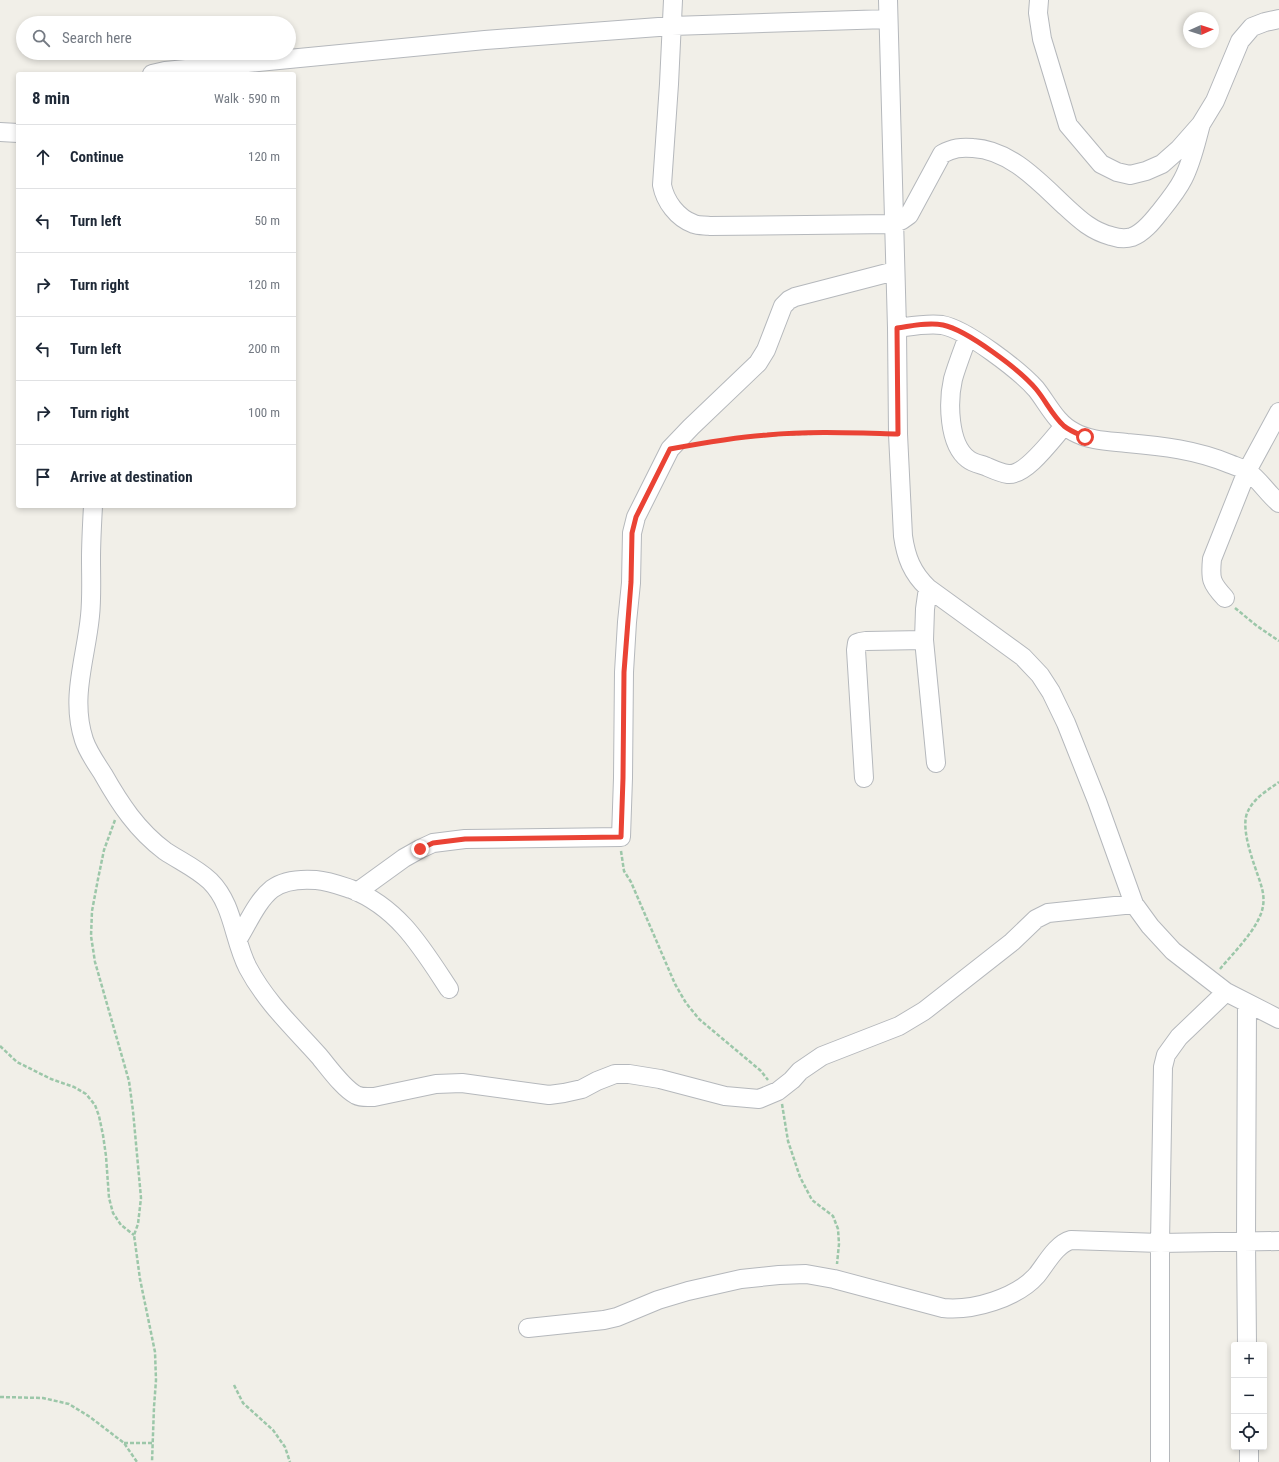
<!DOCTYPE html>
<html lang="en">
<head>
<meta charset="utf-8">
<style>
	:root { --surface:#fff; --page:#f6f6f7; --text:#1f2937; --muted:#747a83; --line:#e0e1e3 }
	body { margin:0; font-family:"Roboto Condensed",sans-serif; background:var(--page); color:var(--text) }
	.controls { position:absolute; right:12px; bottom:12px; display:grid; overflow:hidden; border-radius:4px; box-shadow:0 2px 6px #0003 }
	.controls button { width:36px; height:36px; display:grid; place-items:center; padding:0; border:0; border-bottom:1px solid var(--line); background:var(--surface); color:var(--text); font:20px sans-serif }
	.compass { position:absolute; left:1183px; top:12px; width:36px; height:36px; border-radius:50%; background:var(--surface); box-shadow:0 2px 6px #0003; rotate:87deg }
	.stop { position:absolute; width:12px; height:12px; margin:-9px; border:3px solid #ea4335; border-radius:50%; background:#fff }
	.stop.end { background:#ea4335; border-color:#fff; box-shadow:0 1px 4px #0008 }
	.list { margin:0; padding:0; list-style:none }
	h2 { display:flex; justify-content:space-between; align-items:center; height:52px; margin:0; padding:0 16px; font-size:17px }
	h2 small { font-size:13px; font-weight:400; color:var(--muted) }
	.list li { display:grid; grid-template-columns:26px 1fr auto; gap:12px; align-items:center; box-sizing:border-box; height:64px; padding:0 16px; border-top:1px solid var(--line) }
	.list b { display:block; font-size:15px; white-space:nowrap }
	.list em { font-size:13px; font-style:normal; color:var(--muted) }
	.icon { flex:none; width:22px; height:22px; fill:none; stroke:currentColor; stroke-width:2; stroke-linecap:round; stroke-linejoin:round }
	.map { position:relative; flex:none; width:1279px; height:1462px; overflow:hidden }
	.search { position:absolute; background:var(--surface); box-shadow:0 2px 6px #0003; left:16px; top:16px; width:280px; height:44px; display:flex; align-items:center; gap:10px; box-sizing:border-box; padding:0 14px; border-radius:22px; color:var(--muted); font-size:15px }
	.panel { position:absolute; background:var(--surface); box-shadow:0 2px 6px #0003; left:16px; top:72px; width:280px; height:436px; border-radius:4px }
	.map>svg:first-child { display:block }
</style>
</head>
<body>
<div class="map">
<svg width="1279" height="1462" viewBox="0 0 1279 1462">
	<rect width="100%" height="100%" fill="#f1efe8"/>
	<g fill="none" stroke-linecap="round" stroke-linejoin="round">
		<g stroke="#b5b8bc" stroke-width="20">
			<path id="minor" d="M673 0 669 84 662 185C665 201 677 218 694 224 699 226 705 225 710 226L893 224 902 220 909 215 942 154C953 148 961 147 973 148 1011 150 1040 183 1066 207 1080 220 1092 231 1111 236 1117 238 1126 239 1132 237 1143 233 1152 222 1159 213 1167 203 1177 191 1183 179 1192 162 1196 142 1201 124
				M888 0 897 328 898 434 903 536C906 557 912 573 928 588L1023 657 1040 675 1051 692 1066 723 1097 801 1134 904 1150 926 1173 951 1226 992 1279 1019
				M1039 0 1038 13 1042 39 1068 125 1101 164 1117 172 1130 175 1146 171 1162 164 1179 149 1201 124 1215 101 1240 41 1252 27 1265 22 1279 19
				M152 74 165 71 485 40 672 26 888 19
				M0 132 18 133
				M897 328C912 326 928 323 942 325 966 329 1020 371 1036 389 1048 404 1056 423 1074 432 1090 441 1109 441 1127 443 1162 446 1197 450 1230 464 1235 466 1242 468 1247 471 1259 479 1267 493 1279 503
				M968 336C963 350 957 365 953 379 948 401 948 444 968 459 973 463 979 464 985 466 992 469 1000 473 1008 474 1026 476 1053 438 1064 426
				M93 506C92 524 91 542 91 559 91 578 92 598 90 616 86 658 70 698 84 740 88 752 96 763 103 774 120 804 137 830 165 851 180 861 196 868 210 881 234 905 233 939 248 968 266 1002 294 1028 319 1056 329 1068 343 1088 356 1095 362 1098 367 1097 374 1097L436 1084 462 1083 549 1095 564 1093 582 1089 597 1081 615 1074H629L660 1079 725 1096 759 1099 778 1091 792 1080 800 1071 822 1056 899 1026 924 1011 1012 942 1036 919 1048 913 1134 904
				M928 588 925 609 924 640 936 763
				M1225 598C1211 583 1210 579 1212 559L1247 471 1279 412
				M864 778 856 650 857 643 860 642 866 641 924 640
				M357 892 404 858 420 849 433 843 465 839 621 837 623 778 624 672 627 622 631 583 632 533 636 517 670 449 691 427 758 363 766 350 783 306 789 300 795 297 895 271
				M238 939C248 923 257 901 272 889 284 880 302 879 316 880 328 881 339 885 351 889 399 908 422 948 449 989
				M1247 1003 1246 1241 1247 1345
				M528 1328 604 1320 617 1317 658 1300 688 1291 741 1279 779 1275 806 1274 834 1279 943 1308C973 1311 1017 1298 1037 1275 1046 1264 1056 1244 1071 1240L1160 1243 1279 1241
				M1160 1462V1243L1163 1067 1166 1055 1179 1037 1226 992
				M1249 1462V1447"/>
		</g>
		<path stroke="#9cc7a9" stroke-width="2.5" stroke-dasharray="4 2" stroke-linecap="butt" d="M696 444C758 433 821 433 884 434
			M1235 608 1257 626 1279 641
			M115 820 104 850 98 879 92 911 91 936 95 962 129 1081 133 1111 141 1198 138 1224 134 1235 140 1279 155 1352 156 1380 154 1407 152 1462
			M621 851 624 871 631 882 675 984 686 1003 699 1019 761 1071 768 1080
			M1220 969C1234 952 1260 927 1263 906 1265 895 1261 884 1257 873 1252 858 1240 826 1248 811 1254 798 1268 790 1279 782
			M0 1046 17 1062 51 1079 74 1087 86 1094 95 1105 99 1116 103 1135 106 1156 109 1198 113 1213 121 1225 134 1235
			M782 1104 788 1141 800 1177 812 1200 833 1216 838 1229 839 1244 837 1264
			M234 1385 243 1403 273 1430 285 1447 290 1462
			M0 1397 43 1398 69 1404 90 1417 124 1443 137 1462
			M124 1443H153"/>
		<use href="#minor" stroke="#fff" stroke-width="18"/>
	</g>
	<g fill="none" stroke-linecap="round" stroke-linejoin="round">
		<path stroke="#ea4335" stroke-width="5" d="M420 849 433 843 465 839 621 837 623 778 624 672 631 582 632 533 636 517 670 449C702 443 735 437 767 435 811 431 855 433 898 434L897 328C912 326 928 322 943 325 967 330 1020 370 1036 389 1046 401 1052 415 1064 426 1070 431 1078 434 1085 437"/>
	</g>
</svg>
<div class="controls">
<button>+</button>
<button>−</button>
<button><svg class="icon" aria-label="locate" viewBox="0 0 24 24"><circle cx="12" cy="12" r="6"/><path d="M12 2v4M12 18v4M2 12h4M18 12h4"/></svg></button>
</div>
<svg class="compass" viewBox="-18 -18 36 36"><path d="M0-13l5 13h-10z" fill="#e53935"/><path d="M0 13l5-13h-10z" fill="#747a83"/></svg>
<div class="stop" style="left:1085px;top:437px"></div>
<div class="stop end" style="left:420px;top:849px"></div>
<div class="search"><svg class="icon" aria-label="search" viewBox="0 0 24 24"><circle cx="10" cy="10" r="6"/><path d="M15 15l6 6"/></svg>Search here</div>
<section class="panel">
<h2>8 min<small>Walk · 590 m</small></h2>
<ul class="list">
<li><svg class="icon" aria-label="ahead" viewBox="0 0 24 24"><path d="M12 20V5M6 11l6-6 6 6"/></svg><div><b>Continue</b></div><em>120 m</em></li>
<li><svg class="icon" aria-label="left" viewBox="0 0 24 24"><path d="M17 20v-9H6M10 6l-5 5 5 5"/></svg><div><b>Turn left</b></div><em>50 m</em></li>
<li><svg class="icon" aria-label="right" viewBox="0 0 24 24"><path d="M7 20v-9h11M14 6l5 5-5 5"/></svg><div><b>Turn right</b></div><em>120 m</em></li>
<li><svg class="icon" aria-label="left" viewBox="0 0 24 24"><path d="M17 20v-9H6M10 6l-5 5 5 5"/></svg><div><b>Turn left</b></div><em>200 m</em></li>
<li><svg class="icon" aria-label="right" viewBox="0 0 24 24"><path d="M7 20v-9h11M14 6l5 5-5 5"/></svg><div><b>Turn right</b></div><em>100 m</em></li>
<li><svg class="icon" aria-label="arrive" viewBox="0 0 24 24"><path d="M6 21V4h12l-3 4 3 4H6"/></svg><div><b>Arrive at destination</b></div></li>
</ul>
</section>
</div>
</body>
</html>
